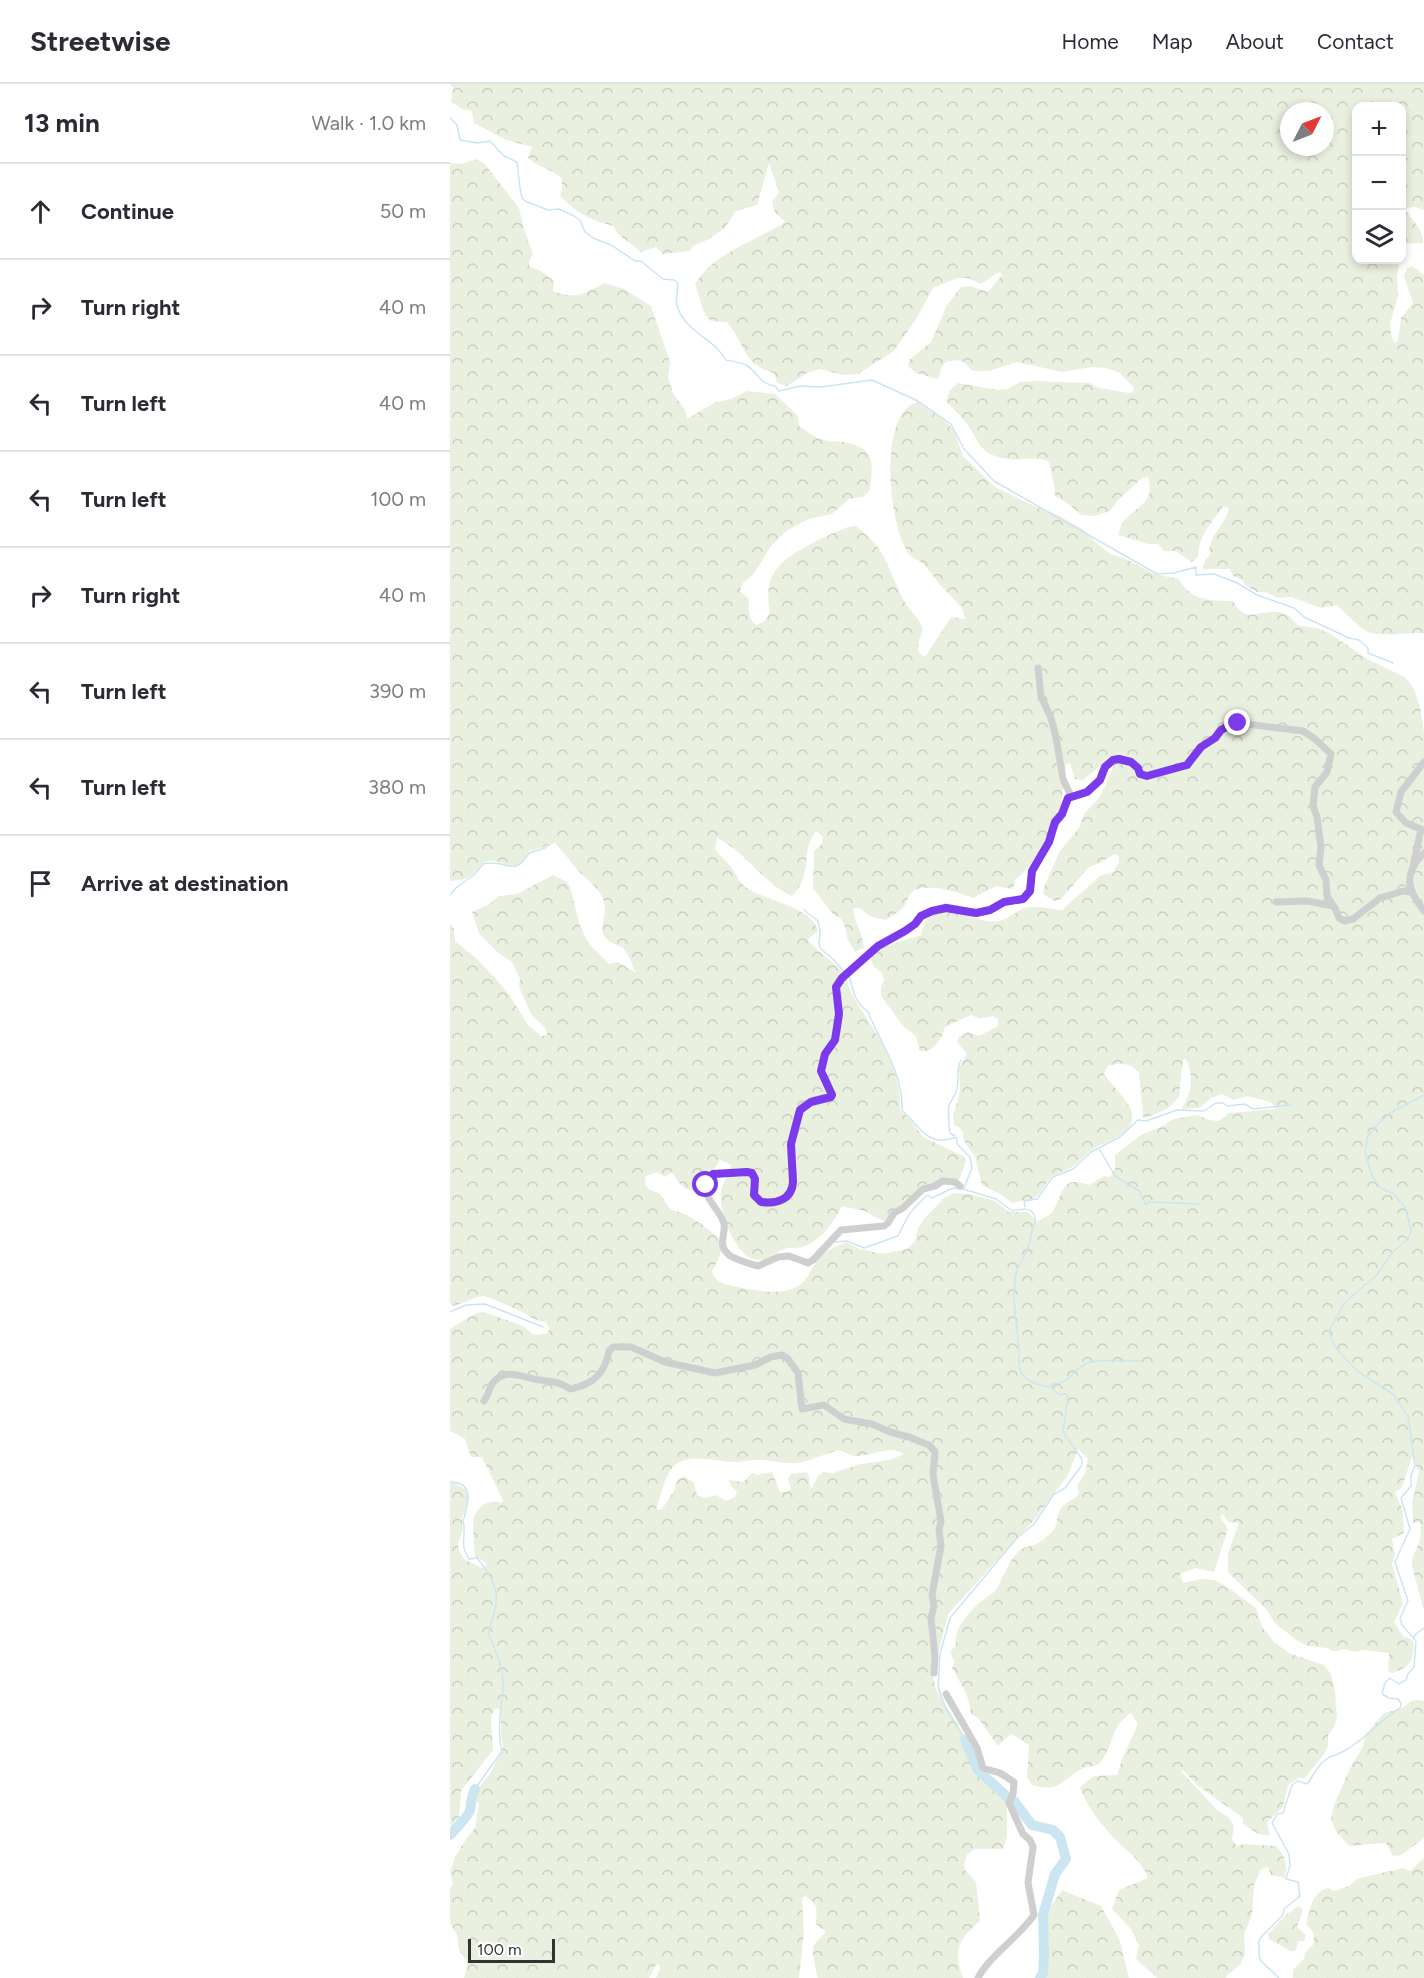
<!DOCTYPE html>
<html lang="en">
<head>
<meta charset="utf-8">
<style>
	:root { --surface:#fff; --page:#f2f2f3; --text:#2b2b33; --muted:#7c7c81; --line:#e1e1e2 }
	body { margin:0; font-family:Figtree,sans-serif; background:var(--page); color:var(--text) }
	.controls { position:absolute; right:18px; top:18px; display:grid; overflow:hidden; border-radius:12px; box-shadow:0 3px 9px #0003 }
	.controls button { width:54px; height:54px; display:grid; place-items:center; padding:0; border:0; border-bottom:2px solid var(--line); background:var(--surface); color:var(--text); font:30px sans-serif }
	.compass { position:absolute; left:830px; top:18px; width:54px; height:54px; border-radius:50%; background:var(--surface); box-shadow:0 3px 9px #0003; rotate:48deg }
	.scale { position:absolute; left:18px; bottom:15px; width:87px; box-sizing:border-box; padding-left:6px; border:3px solid #323232; border-top:0; font-size:16px; line-height:21px; white-space:nowrap; color:#323232; -webkit-text-stroke:4px #fff; paint-order:stroke }
	.stop { position:absolute; width:18px; height:18px; margin:-14px; border:4px solid #7c3aed; border-radius:50%; background:#fff }
	.stop.end { background:#7c3aed; border-color:#fff; box-shadow:0 2px 6px #0008 }
	.list { margin:0; padding:0; list-style:none }
	h2 { display:flex; justify-content:space-between; align-items:center; height:78px; margin:0; padding:0 24px; font-size:26px }
	h2 small { font-size:20px; font-weight:400; color:var(--muted) }
	.list li { display:grid; grid-template-columns:39px 1fr auto; gap:18px; align-items:center; box-sizing:border-box; height:96px; padding:0 24px; border-top:2px solid var(--line) }
	.list b { display:block; font-size:22px; white-space:nowrap }
	.list em { font-size:20px; font-style:normal; color:var(--muted) }
	.icon { flex:none; width:33px; height:33px; fill:none; stroke:currentColor; stroke-width:2; stroke-linecap:round; stroke-linejoin:round }
	.map { position:relative; flex:none; width:974px; height:1894px; overflow:hidden }
	header { display:flex; align-items:center; gap:36px; box-sizing:border-box; height:84px; padding:0 30px; background:var(--surface); border-bottom:2px solid var(--line) }
	header strong { font-size:28px }
	nav { display:flex; gap:33px; margin-inline-start:auto; font-size:21px }
	main { display:flex }
	aside { flex:1; background:var(--surface) }
	.map>svg:first-child { display:block }
</style>
</head>
<body>
<header>
<strong>Streetwise</strong>
<nav><a>Home</a><a>Map</a><a>About</a><a>Contact</a></nav>
</header>
<main>
<aside>
<h2>13 min<small>Walk · 1.0 km</small></h2>
<ul class="list">
<li><svg class="icon" aria-label="ahead" viewBox="0 0 24 24"><path d="M12 20V5M6 11l6-6 6 6"/></svg><div><b>Continue</b></div><em>50 m</em></li>
<li><svg class="icon" aria-label="right" viewBox="0 0 24 24"><path d="M7 20v-9h11M14 6l5 5-5 5"/></svg><div><b>Turn right</b></div><em>40 m</em></li>
<li><svg class="icon" aria-label="left" viewBox="0 0 24 24"><path d="M17 20v-9H6M10 6l-5 5 5 5"/></svg><div><b>Turn left</b></div><em>40 m</em></li>
<li><svg class="icon" aria-label="left" viewBox="0 0 24 24"><path d="M17 20v-9H6M10 6l-5 5 5 5"/></svg><div><b>Turn left</b></div><em>100 m</em></li>
<li><svg class="icon" aria-label="right" viewBox="0 0 24 24"><path d="M7 20v-9h11M14 6l5 5-5 5"/></svg><div><b>Turn right</b></div><em>40 m</em></li>
<li><svg class="icon" aria-label="left" viewBox="0 0 24 24"><path d="M17 20v-9H6M10 6l-5 5 5 5"/></svg><div><b>Turn left</b></div><em>390 m</em></li>
<li><svg class="icon" aria-label="left" viewBox="0 0 24 24"><path d="M17 20v-9H6M10 6l-5 5 5 5"/></svg><div><b>Turn left</b></div><em>380 m</em></li>
<li><svg class="icon" aria-label="arrive" viewBox="0 0 24 24"><path d="M6 21V4h12l-3 4 3 4H6"/></svg><div><b>Arrive at destination</b></div></li>
</ul>
</aside>
<div class="map">
<svg width="974" height="1894" viewBox="0 0 974 1894">
	<defs>
		<pattern id="forest-crowns" width="20" height="18" patternUnits="userSpaceOnUse" patternTransform="scale(1.5)"><rect width="20" height="18" fill="#eaf0e0"/><path d="M2 6a3 3 0 1 1 6 0M12 15a3 3 0 1 1 6 0" fill="none" stroke="#c9cec1"/></pattern>
	</defs>
	<rect width="100%" height="100%" fill="#fff"/>
	<path fill="url(#forest-crowns)" fill-rule="evenodd" d="M0 0H974V126L965 123 954 124C961 135 974 146 973 159L952 160V22H906V176H949L947 191 948 212 940 240 941 251 945 259 948 257 951 234 963 219 954 192 957 184 962 182 974 191V549C958 548 929 554 916 547 905 540 896 529 887 521L871 524 841 513 828 514 816 508H807L795 501 792 496 783 492 780 485H752L756 475 760 471C757 452 776 441 779 424L773 422C761 441 749 449 748 473L742 478 725 467H714L708 460H698L668 451C670 446 671 440 674 437 687 421 706 419 698 393L692 394 668 416 660 427 645 432 631 431 620 421 605 412C605 400 601 390 599 378 588 371 571 377 558 375 525 371 530 353 512 334 507 328 501 323 496 317L500 306 508 299 548 306 557 305 570 298 586 297 639 299 650 304 679 309 683 308 684 304 670 289 657 284 642 283 612 288 567 278 539 287H523C515 281 515 274 502 277 499 277 495 277 493 281 490 286 492 289 487 295L466 289 458 282 459 276 481 258 497 221 511 203 520 202 538 208 552 191 549 188 531 200 519 194H507L483 204 466 235 444 267 408 290 393 291 370 285 357 289 337 302 327 299 324 289C293 282 295 259 277 238L261 237 255 231 245 200C264 168 305 158 335 138L325 128 322 118 329 108 319 79 307 121 286 127 274 145 255 157 243 162 240 167 213 170 206 163 191 168 168 150 163 142C140 136 127 129 110 112L112 106V95C102 85 88 83 78 74L82 63 56 56 24 39 22 27 12 25 1 18 3 4ZM839 27H875V63H839Z
		M25 75 34 79 69 124 74 145 83 170 79 178V182L91 187 104 197 103 207C126 216 133 210 154 199L174 205 201 222 220 278 218 294 223 309 235 326 237 335 264 319 281 315 297 307 325 310 348 332 349 342C357 347 365 354 374 356 380 358 387 357 393 358 426 364 423 377 420 406L413 413 399 415 382 430 358 435 335 448 321 462 304 490 293 499 290 507 299 515C298 525 298 535 306 541L315 537 320 528C317 512 317 496 328 483 340 468 380 450 398 443L406 442C417 451 428 461 434 473 442 489 447 505 456 520 461 527 469 535 472 543 474 551 466 555 469 569L475 573 501 533 515 535C514 530 513 525 510 522 505 515 497 509 491 502 485 495 480 487 473 480 469 476 462 474 459 470 438 443 427 325 469 318L492 334 504 346 513 372 545 403 584 422 608 431 634 446 645 458 660 470 676 475 704 490 729 495C739 516 762 517 783 517 785 520 788 526 792 528 806 538 829 514 847 541L867 544 879 549 919 576 955 593 964 605 970 623 974 649V1525C973 1523 963 1486 962 1483 961 1466 974 1462 970 1438L963 1439 962 1419 969 1388 962 1373 952 1403 945 1408 953 1427 954 1449 942 1455 945 1471 942 1480 953 1519 944 1538 953 1552 961 1555 964 1559C963 1578 960 1583 942 1589L938 1587 939 1569 914 1566 906 1568 894 1565 888 1567H882L877 1564 858 1562 846 1556 824 1538 816 1525 778 1488V1469L789 1439 778 1438 773 1430 770 1433 778 1445 764 1488 746 1484 730 1490 733 1499 752 1495 765 1496 780 1505 806 1524 812 1543 825 1559 841 1570 874 1581 881 1590 885 1607 887 1632 884 1643 878 1651V1662L874 1670 855 1694H849L838 1701 833 1723 817 1738 820 1752 808 1750 793 1740V1734L747 1701 733 1686 731 1687 766 1725 779 1734 784 1742 782 1755 787 1762 794 1760 826 1762C835 1771 838 1781 835 1794L821 1791 818 1783 811 1785 804 1801 802 1831 794 1850 795 1870 790 1881 777 1891 776 1894H707L686 1875 689 1861 681 1845 662 1825 669 1806 698 1794C691 1775 674 1765 661 1751 648 1736 636 1721 630 1703L644 1692 667 1691 673 1673 688 1640 681 1629C660 1643 665 1658 652 1676 647 1684 640 1681 632 1685 609 1696 613 1709 582 1701L577 1693 579 1661 561 1650 548 1662 528 1634 521 1630C520 1612 510 1599 502 1584L505 1578 500 1568 506 1561C503 1545 519 1528 530 1518 535 1514 541 1511 545 1507 554 1494 557 1478 569 1467 574 1462 580 1463 586 1460 591 1458 597 1453 601 1449 608 1443 606 1436 609 1428 612 1418 623 1418 629 1410L627 1402 635 1389 638 1375 628 1365 618 1391 584 1436 498 1530 487 1574 481 1585 486 1605 516 1654 524 1683 557 1715V1752L553 1765H524L517 1771 514 1781 515 1786 526 1798 530 1837C508 1855 503 1867 513 1894H368C366 1889 362 1868 363 1864 364 1858 373 1852 376 1848L366 1840C366 1825 370 1821 355 1812L352 1814 354 1850 349 1894H206L210 1885 209 1880 206 1881 199 1894H14L17 1884 16 1876 9 1866 7 1851 0 1839V1804L3 1800 0 1788 5 1773 16 1755 25 1744 29 1720 24 1714V1709L40 1690 53 1663 51 1650V1628L47 1624 44 1626 41 1634 43 1666 11 1707 9 1733 0 1743V1396L15 1405 19 1414 12 1435 13 1445 8 1460 9 1466 14 1475 32 1484 37 1481 35 1478 25 1473C24 1464 22 1441 24 1433 28 1422 40 1414 51 1419L53 1416 32 1373H21L15 1355 0 1347V1245L26 1229 34 1228 73 1242 84 1251 96 1250 100 1245 96 1238C85 1238 79 1231 70 1227 64 1224 39 1213 34 1212 25 1211 13 1221 3 1222L0 1220V839L4 845 5 857 25 873 46 895 60 912 78 941 91 952 97 951 96 945 81 930 69 903 70 895 62 878 47 868 29 849 22 828 38 821 49 812 67 810 103 791 117 798 120 803 130 842 139 860 159 880 168 878 186 889C182 882 179 870 173 864 167 860 157 859 154 851 149 841 158 829 154 818 150 802 134 795 124 782 117 773 112 766 103 757L94 763 79 767C76 771 75 777 71 779 59 787 46 771 33 779 29 782 27 787 23 790 17 796 8 796 0 797V79L12 80ZM664 671 663 683 656 701 648 715 634 730 629 744 610 767 593 805 594 811 605 817 611 815 639 783 650 779 665 770 669 772V778L663 788 650 792 612 826C601 825 585 821 575 824 566 827 558 835 549 837 520 843 484 798 471 851 466 854 462 853 457 855 446 859 434 862 423 868L421 876 424 883 432 889 434 896 431 903V912L454 943 466 952 470 967C484 969 491 956 495 943L521 931 530 935 543 932 548 935V942L529 952 518 948 509 953 507 958 517 970 509 984 510 1008 503 1032 504 1041 509 1043 513 1048 514 1057 525 1073 532 1101 552 1111 562 1119C569 1117 578 1117 584 1114 592 1109 595 1099 602 1093 608 1088 616 1087 622 1083 630 1078 635 1070 643 1065 655 1058 680 1051 682 1036 685 1020 661 1002 654 990L658 982C671 978 679 979 689 988L693 1033 696 1034 717 1025 729 1013 733 975H736C744 992 742 1008 732 1024L733 1025 749 1024 762 1014 772 1010 784 1016 797 1012 820 1018 826 1023 825 1025 778 1029 773 1034 768 1037 759 1036 748 1031 723 1035 711 1043 691 1051 665 1071V1085L660 1093 654 1092 639 1101C611 1091 614 1108 603 1127 600 1132 593 1134 587 1138L578 1128H559L545 1117 521 1110 504 1109 494 1114 474 1135 468 1144 465 1157 457 1165 433 1170 410 1165 396 1158C388 1162 377 1166 371 1172 363 1179 360 1192 352 1199 336 1213 307 1207 288 1203 277 1201 265 1199 262 1187 277 1162 274 1156 251 1140 238 1131 235 1129 221 1126L209 1109 200 1106 195 1101 196 1092 207 1088 215 1093 222 1088C230 1101 235 1109 251 1106L252 1100 264 1088 268 1078 271 1076 281 1081C279 1090 273 1098 271 1107 268 1125 285 1174 307 1176 318 1176 327 1167 337 1164 343 1163 349 1165 355 1162 372 1156 384 1137 392 1122L415 1127 433 1137 438 1135 442 1127 453 1120 473 1101 500 1095 509 1096 516 1077 515 1073 473 1053 460 1035 450 1026C452 981 424 948 403 912 398 904 398 895 391 887 383 877 363 865 358 855L368 847C361 821 315 818 294 802 290 798 287 792 284 787 279 779 271 773 265 766L267 754C296 768 313 799 342 812 365 788 349 769 366 747L373 753 372 760 364 767 363 804 382 829 391 835 396 845 397 854 405 868 414 864C413 849 404 839 403 824H409L422 833 436 836C442 832 451 827 455 821 458 817 457 812 462 808 475 798 509 808 523 814L546 802 563 805 565 796 580 782 593 764 600 750 603 736 610 728 616 680 620 679 625 695 633 696ZM390 1366C394 1368 400 1371 404 1372 421 1373 439 1360 454 1370L439 1376 411 1380 383 1389 373 1388 368 1392 362 1404 360 1403 359 1393 357 1388 341 1390 338 1395 341 1405 336 1408H330L322 1388 307 1391 302 1389 293 1398 279 1396 281 1402 287 1408 285 1413 276 1417 266 1411 254 1414 247 1411 244 1399 234 1392 226 1397 224 1407 212 1425 206 1426C210 1415 215 1391 223 1383 240 1367 266 1379 286 1378 293 1378 301 1376 309 1376 321 1376 333 1380 345 1379 360 1378 375 1369 390 1366Z
		M968 1616 974 1617V1754L951 1771 943 1772 936 1759 899 1762 885 1746 881 1734 884 1721 900 1684 913 1663 915 1651 934 1629 953 1624 961 1617Z
		M974 1774V1894H843V1886L854 1875 855 1869 863 1861 864 1850 856 1840C861 1824 861 1809 878 1804L884 1807 899 1802 907 1795 953 1784 960 1787Z
		M612 1806 651 1822 670 1857 679 1894H596V1837L601 1822Z
		M848 1822 853 1826 847 1843 856 1851 854 1857H849L845 1867H840L819 1855 818 1850 836 1831Z"/>
	<g fill="none" stroke-linecap="round" stroke-linejoin="round">
		<path stroke="#cbe6f1" stroke-width="1.5" d="M0 34 7 41 10 56 27 59 40 57 54 72 67 78 70 104 72 114 75 117 98 126 109 125 124 132 130 136 135 148 143 154 161 161 185 177H191L213 195 224 196 227 198C230 207 224 213 227 222 236 249 263 253 276 276 282 277 290 278 296 281 307 287 309 300 325 302L329 307 350 302 371 303 422 296 468 317 501 340 514 365 544 397 707 490 724 489 746 483V491L764 490 787 499 807 511 844 524 854 533 899 554 909 556 918 564V569L943 579
			M0 811 7 803 24 791 33 780C58 774 63 795 79 769L95 764 103 758
			M354 826 368 837 370 847 369 860 371 865 384 876 395 889
			M399 892C405 908 401 914 418 928 431 961 453 988 452 1026 465 1037 474 1057 493 1056 499 1056 502 1053 507 1054V1060L520 1073 521 1078 522 1084 514 1104
			M505 1052 500 1049C499 1045 498 1023 499 1021 502 1015 506 1011 507 1004 509 993 506 986 511 976
			M650 1066 665 1092 689 1107 696 1121 699 1118 749 1120
			M575 1123 574 1117 587 1115 603 1093 623 1085 641 1068 670 1053 688 1036 696 1037 727 1026 754 1027 766 1019H773L777 1022 795 1020 803 1025 841 1021
			M385 1158 397 1157 414 1164 448 1152C457 1133 461 1125 478 1111L482 1114 503 1104 513 1105 546 1115 562 1127C571 1125 583 1122 585 1134 586 1139 585 1138 583 1143 581 1149 581 1155 579 1161 576 1171 568 1180 566 1190 561 1216 567 1239 569 1264 570 1272 567 1284 572 1290 579 1299 591 1302 601 1303L602 1300C622 1300 622 1284 638 1279 655 1274 675 1277 692 1277
			M0 1228 16 1221 35 1220 93 1243
			M0 1398C25 1398 18 1419 14 1434 12 1439 14 1437 14 1443 15 1458 10 1460 19 1475L27 1474C51 1503 50 1514 38 1549 45 1565 54 1584 53 1602 52 1625 46 1645 52 1667L25 1705
			M964 1553 966 1550 974 1544
			M515 1656 495 1623 488 1603 490 1570 500 1534 567 1454 584 1440 604 1410 615 1404 632 1381V1375L613 1348 618 1314 616 1310 609 1311 602 1304
			M829 1894 811 1877 809 1871V1857L812 1852 833 1831 834 1825 850 1812 848 1798 836 1795 840 1781 839 1770 822 1739 827 1730 833 1729 842 1701 848 1697 857 1700C862 1694 865 1687 870 1681 880 1670 884 1673 894 1667 915 1656 930 1636 950 1624L951 1620 948 1615 939 1614 932 1610 935 1599 940 1594 949 1600 956 1596 958 1590 964 1583 966 1557 952 1541 950 1534 958 1517 945 1478 960 1445 951 1414 961 1402V1391L965 1382 958 1332 943 1310 907 1287 885 1263 879 1247 895 1218 926 1192 941 1170 958 1155 961 1147 956 1125 944 1110 930 1104 921 1089 915 1068 918 1052 928 1040 940 1029 974 1011"/>
		<path stroke="#cbe6f1" stroke-width="10" d="M515 1656 528 1686 555 1711 564 1717 582 1741 603 1746 610 1753 616 1775 605 1790 593 1831 594 1870 593 1889 590 1894
			M0 1751C2 1749 19 1730 19 1729 22 1723 20 1714 25 1705"/>
		<path stroke="#cfcfcf" stroke-width="7" d="M588 584 591 612 601 634 606 653 613 695 621 712
			M974 769C953 790 957 805 974 827
			M963 783 971 745 956 739 946 728 951 708 974 678
			M826 818 857 817 883 822
			M510 1102 505 1098 493 1097 485 1102 473 1105 453 1124 444 1129 438 1139 434 1142 391 1146 363 1176 358 1179 339 1172 328 1173 308 1182C301 1180 283 1175 278 1170 267 1159 276 1152 274 1140 271 1127 258 1119 256 1107 255 1100 259 1095 263 1090L297 1088 302 1089 305 1095 304 1111C314 1126 340 1119 343 1102 345 1091 341 1080 341 1069 341 1059 346 1033 351 1024 356 1017 372 1013 381 1013L382 1011 371 987 375 970 385 956 389 930 386 903 388 898 428 862 455 847 465 840 472 832 482 827 496 823 526 829 540 826 554 818 573 815 580 807 582 787 599 758 604 742 612 730 618 714 637 708 650 696 655 683 663 676 681 678 688 684 690 690 697 692 737 681 751 663 765 654 771 646 780 641 788 639 853 647 865 655 881 670 877 688 865 703 863 722 867 733 871 763 869 781 876 796 877 812 886 826 889 834 894 837 903 835 930 814 953 807 961 808
			M34 1317C38 1312 39 1305 42 1300 56 1282 72 1294 90 1296 102 1298 109 1297 120 1305 142 1301 155 1290 159 1267L163 1263H181L215 1278 265 1289 305 1281 321 1273 332 1271 338 1275 348 1289 352 1325 374 1321 394 1335 422 1340 440 1348 459 1353 479 1361 485 1368 483 1391 491 1437 489 1446 491 1462 482 1511 484 1522 481 1534 485 1573 484 1589
			M496 1610 527 1664 533 1684 550 1689 564 1698 563 1710 559 1719 573 1750 580 1756 583 1763 578 1799 584 1831C569 1853 539 1872 528 1894"/>
	</g>
	<g fill="none" stroke-linecap="round" stroke-linejoin="round">
		<path stroke="#7c3aed" stroke-width="8" d="M256 1101 263 1090 297 1088 302 1089 305 1095 304 1111 311 1118C326 1120 342 1116 343 1098L341 1060 350 1026 361 1018 381 1013 382 1011 371 987 375 970 385 956 389 930 386 903 392 894 428 862 455 847 465 840 471 832 482 827 496 824 526 829 540 826 554 818 573 815 580 807 582 787 599 758 605 738 612 730 618 714 637 708 650 696 655 683 663 676 669 675 681 678 688 684 690 690 697 692 737 681 751 663 765 654 771 646 780 641 788 639"/>
	</g>
</svg>
<div class="controls">
<button>+</button>
<button>−</button>
<button><svg class="icon" aria-label="layers" viewBox="0 0 24 24"><path d="M12 4l9 5-9 5-9-5zM3 14l9 5 9-5"/></svg></button>
</div>
<svg class="compass" viewBox="-18 -18 36 36"><path d="M0-13l5 13h-10z" fill="#e53935"/><path d="M0 13l5-13h-10z" fill="#7c7c81"/></svg>
<div class="scale">100 m</div>
<div class="stop" style="left:256px;top:1101px"></div>
<div class="stop end" style="left:788px;top:639px"></div>
</div>
</main>
</body>
</html>
